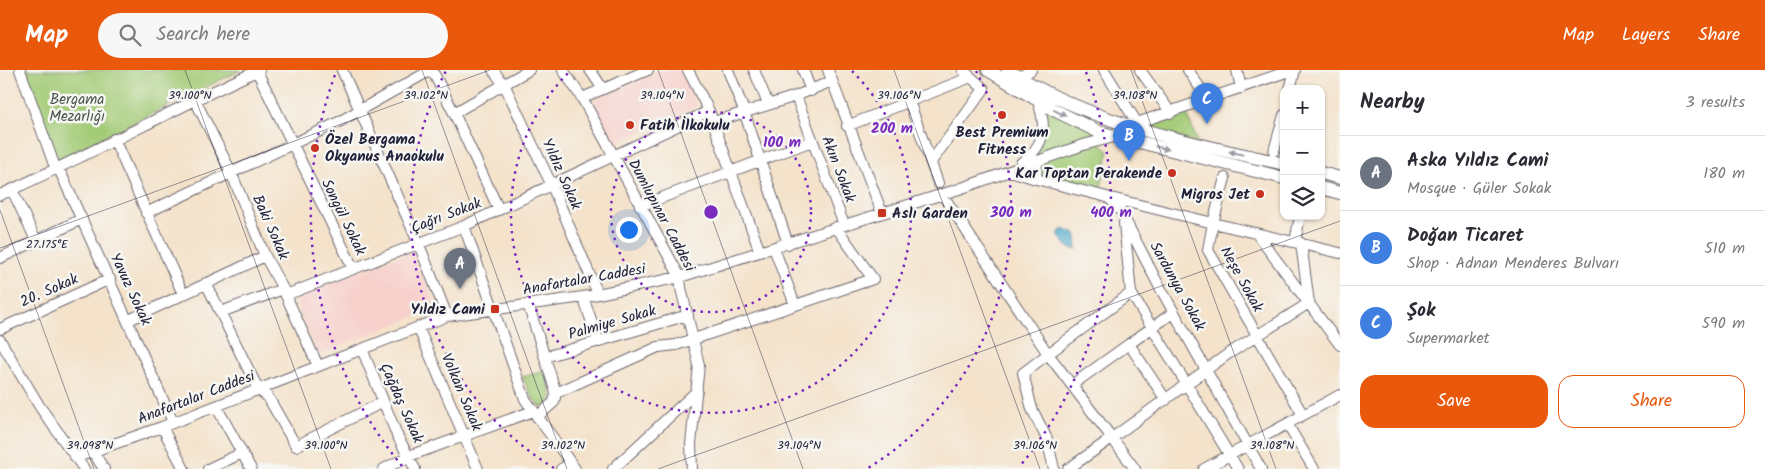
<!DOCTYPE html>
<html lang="en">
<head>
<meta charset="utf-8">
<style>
	:root { --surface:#fff; --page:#f7f7f7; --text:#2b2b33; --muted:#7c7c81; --line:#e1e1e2; --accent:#ea580c }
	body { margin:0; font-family:Kalam,sans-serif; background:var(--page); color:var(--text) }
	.controls { position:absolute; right:15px; top:15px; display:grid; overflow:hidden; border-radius:10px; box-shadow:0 1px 4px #0004 }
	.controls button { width:45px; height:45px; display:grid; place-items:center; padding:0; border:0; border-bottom:1px solid var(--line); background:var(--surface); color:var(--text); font:25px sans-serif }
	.you { position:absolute; left:628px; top:159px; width:18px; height:18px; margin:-12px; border:4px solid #fff; border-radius:50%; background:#1a73e8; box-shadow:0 0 0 8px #1a73e833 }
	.badge { display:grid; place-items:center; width:32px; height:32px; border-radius:50%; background:var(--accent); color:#fff; font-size:16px; font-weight:700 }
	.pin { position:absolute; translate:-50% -41px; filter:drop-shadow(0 1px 2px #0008) }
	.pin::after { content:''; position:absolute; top:26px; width:18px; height:15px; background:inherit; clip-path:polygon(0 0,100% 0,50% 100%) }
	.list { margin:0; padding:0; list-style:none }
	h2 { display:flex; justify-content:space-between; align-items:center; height:65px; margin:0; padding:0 20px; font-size:21px }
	h2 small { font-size:16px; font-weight:400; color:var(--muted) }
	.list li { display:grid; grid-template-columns:32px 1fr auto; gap:15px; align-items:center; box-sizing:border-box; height:75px; padding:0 20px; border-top:1px solid var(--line) }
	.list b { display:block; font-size:19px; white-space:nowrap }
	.list p { margin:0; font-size:16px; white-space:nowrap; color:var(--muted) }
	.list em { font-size:16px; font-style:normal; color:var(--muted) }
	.actions { display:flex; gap:10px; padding:15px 20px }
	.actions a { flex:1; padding:11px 0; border:1px solid var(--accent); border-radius:15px; text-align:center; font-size:18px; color:var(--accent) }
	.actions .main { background:var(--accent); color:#fff }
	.icon { flex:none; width:28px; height:28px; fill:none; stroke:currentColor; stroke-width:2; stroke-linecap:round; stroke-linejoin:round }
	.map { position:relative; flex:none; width:1340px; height:399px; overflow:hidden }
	header { display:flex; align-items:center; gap:30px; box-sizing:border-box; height:70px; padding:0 25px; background:var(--accent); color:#fff }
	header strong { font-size:24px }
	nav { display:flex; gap:28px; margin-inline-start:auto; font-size:18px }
	.search { width:350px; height:45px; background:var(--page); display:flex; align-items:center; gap:12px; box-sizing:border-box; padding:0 18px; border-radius:28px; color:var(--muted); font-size:19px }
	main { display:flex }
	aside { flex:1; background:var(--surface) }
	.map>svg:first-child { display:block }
</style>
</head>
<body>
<header>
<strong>Map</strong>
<div class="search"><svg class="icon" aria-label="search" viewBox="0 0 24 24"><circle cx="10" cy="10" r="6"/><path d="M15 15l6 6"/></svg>Search here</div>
<nav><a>Map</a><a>Layers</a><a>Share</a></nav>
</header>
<main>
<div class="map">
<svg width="1340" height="399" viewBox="0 0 1340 399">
	<rect width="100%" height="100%" fill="#f6f6f2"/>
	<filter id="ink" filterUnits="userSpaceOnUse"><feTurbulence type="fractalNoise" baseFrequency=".02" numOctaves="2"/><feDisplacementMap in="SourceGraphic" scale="10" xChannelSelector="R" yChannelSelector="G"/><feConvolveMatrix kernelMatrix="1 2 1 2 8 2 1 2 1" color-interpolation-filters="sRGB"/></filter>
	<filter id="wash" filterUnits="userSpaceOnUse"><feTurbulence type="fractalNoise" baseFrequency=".0096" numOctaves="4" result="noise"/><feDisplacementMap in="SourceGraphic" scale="20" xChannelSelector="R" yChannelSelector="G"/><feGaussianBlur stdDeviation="1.12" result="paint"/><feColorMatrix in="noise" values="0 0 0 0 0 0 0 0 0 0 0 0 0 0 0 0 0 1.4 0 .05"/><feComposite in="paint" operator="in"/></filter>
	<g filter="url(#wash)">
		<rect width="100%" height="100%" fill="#f4e2ca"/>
		<path fill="#f7d0cb" d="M661 0H681L697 36 613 74 594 30Z
			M414 180 436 238 317 285 294 227Z"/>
		<path fill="#a3cb76" stroke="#627658" d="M24 0H241L57 90Z
			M1038 31 1099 62 1100 72 1109 81 1099 125 1036 109 1034 84 1042 69Z
			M1185 38 1198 74 1137 53Z
			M546 301 552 327 546 336 541 337 534 330 522 307Z"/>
		<path fill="#49a6c7" stroke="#366481" d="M1063 159 1076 164 1077 179H1070L1059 167V162Z"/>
	</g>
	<g filter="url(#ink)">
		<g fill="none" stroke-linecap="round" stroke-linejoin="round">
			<g stroke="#6c656d" stroke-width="12">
				<path id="minor" d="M20 0 56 100
					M342 0 418 172 447 246
					M432 0 454 43 499 140
					M493 0 505 16 552 116 598 224
					M563 0 582 28 680 207 681 218 699 295 691 374 692 399
					M590 0 603 19
					M688 0 709 41 760 182
					M728 0 744 41 788 174
					M754 0 768 34
					M803 0 811 21
					M828 0 882 143
					M1104 0 1137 53
					M1140 0 1171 43
					M1188 0 1208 30
					M1237 0 1241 18
					M257 1 353 198
					M1020 7 1031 0
					M1290 19 1295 0
					M796 26 844 155
					M582 28 648 0
					M195 30 231 102 265 186 283 219 318 296
					M909 31 938 113
					M454 43 529 0
					M714 52 796 26 832 11
					M847 56 971 7
					M114 69 183 224
					M1274 81 1284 45
					M931 92 984 19 963 0
					M1037 92 1036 109 1107 127 1118 136 1157 212 1261 399
					M1021 93C1045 76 1047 58 1038 31
					M59 99 173 352
					M1011 101 1036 109
					M1225 108 1213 153 1340 183
					M12 120 36 170
					M942 124 1048 284 1023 303 1032 339 1047 369 1054 399
					M0 125C87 86 171 40 259 0
					M1111 128 1213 153 1208 180 1303 345
					M640 136 812 71
					M146 143 337 53 431 0
					M1124 153 1131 223 1238 399
					M464 156 525 329 575 399
					M1256 163 1340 275
					M1295 172 1300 146
					M774 178 795 235
					M0 188 82 149
					M206 213 258 319 268 327 296 376 383 332
					M286 225 464 156 709 41
					M583 227 599 272
					M528 234 556 323 554 332 537 347
					M221 242 283 219
					M129 250 265 186
					M418 257 478 399
					M0 259 110 209
					M0 270 40 337 84 399
					M362 279 397 365 415 399
					M545 287 688 245
					M1072 315 1129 274
					M556 323 658 277 676 275 873 209 836 157
					M1166 330 1129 274 1174 242
					M216 336 251 399
					M1287 354 1314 399
					M162 357 184 399
					M93 382 104 399
					M77 387 162 357 447 246 583 227 680 207 959 119 1083 75 1114 67 1137 53 1292 0
					M208 399 242 383
					M384 399 409 386 533 341
					M561 399 571 394
					M613 399 697 321
					M1068 399 1112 368 1048 284 1131 223
					M1135 399 1112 368 1228 284 1309 233 1301 173
					M1204 399 1340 325"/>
			</g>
			<g stroke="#6c656d" stroke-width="14">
				<path id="major" d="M988 0 1054 40 1099 62 1284 108
					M1008 0C1091 55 1189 72 1284 94
					M1321 103 1340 108
					M1321 118 1340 123"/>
			</g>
			<use href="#minor" stroke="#fff" stroke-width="10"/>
			<use href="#major" stroke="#fff" stroke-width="12"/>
		</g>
		<defs><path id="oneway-solid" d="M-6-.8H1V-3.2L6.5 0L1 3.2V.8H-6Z" transform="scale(1.25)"/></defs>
		<g fill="#9c9ca7">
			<use href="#oneway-solid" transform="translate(1060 43) rotate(26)"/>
			<use href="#oneway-solid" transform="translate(1162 78) rotate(13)"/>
			<use href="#oneway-solid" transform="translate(1236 83) rotate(-167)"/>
		</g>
	</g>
	<path fill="none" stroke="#22223b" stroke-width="1" stroke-opacity="0.45" d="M185 0 331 399M422 0 567 399M658 0 803 399M894 0 1040 399M1131 0 1276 399M0 140 94 399M0 178 490 0M658 399 1340 151"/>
	<g fill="none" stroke="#7b2cbf" stroke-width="2.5" stroke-dasharray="2.5 5">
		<circle cx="711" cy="142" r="100"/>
		<path d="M852 1A200 200 0 1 1 570 1"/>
		<path d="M554 398A300 300 0 0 1 446 1M976 1A300 300 0 0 1 868 398"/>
		<path d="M402 396A400 400 0 0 1 336 2M1086 2A400 400 0 0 1 1020 396"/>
	</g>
	<g fill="#c8321e" stroke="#f6f6f2" stroke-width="2">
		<circle cx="1002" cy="45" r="5"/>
		<circle cx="630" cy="55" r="5"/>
		<circle cx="315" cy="78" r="5"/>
		<circle cx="1172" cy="103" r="5"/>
		<circle cx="1260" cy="124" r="5"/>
		<rect x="877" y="138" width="10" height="10" rx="2.5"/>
		<rect x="490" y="234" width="10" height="10" rx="2.5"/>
	</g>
	<g text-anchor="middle" stroke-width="5" stroke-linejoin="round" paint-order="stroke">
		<g font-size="15" fill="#49554d" stroke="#f6f6f2">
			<text x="77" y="34">Bergama<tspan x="77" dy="17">Mezarlığı</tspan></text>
		</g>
		<g font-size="15" font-weight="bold" fill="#22223b" stroke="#f6f6f2" text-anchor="start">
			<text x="640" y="60">Fatih İlkokulu</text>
			<text x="1002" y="67" text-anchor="middle">Best Premium<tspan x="1002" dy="17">Fitness</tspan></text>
			<text x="325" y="74">Özel Bergama<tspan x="325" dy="17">Okyanus Anaokulu</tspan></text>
			<text x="1162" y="108" text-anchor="end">Kar Toptan Perakende</text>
			<text x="1250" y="129" text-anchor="end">Migros Jet</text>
			<text x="892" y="148">Aslı Garden</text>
			<text x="485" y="244" text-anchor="end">Yıldız Cami</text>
		</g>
		<g font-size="15" fill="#22223b" stroke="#f6f6f2">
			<text transform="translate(839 99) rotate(69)" y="5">Akın Sokak</text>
			<text transform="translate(562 104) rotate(66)" y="5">Yıldız Sokak</text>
			<text transform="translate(446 145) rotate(-21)" y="5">Çağrı Sokak</text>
			<text transform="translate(662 145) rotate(62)" y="5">Dumlupınar Caddesi</text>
			<text transform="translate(344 147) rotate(64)" y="5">Songül Sokak</text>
			<text transform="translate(271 157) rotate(66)" y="5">Baki Sokak</text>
			<text transform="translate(584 209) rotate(-10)" y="5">Anafartalar Caddesi</text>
			<text transform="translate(1242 209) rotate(61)" y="5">Neşe Sokak</text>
			<text transform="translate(1178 216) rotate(61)" y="5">Sardunya Sokak</text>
			<text transform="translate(131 219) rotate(65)" y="5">Yavuz Sokak</text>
			<text transform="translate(49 220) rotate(-24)" y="5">20. Sokak</text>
			<text transform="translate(612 252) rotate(-16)" y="5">Palmiye Sokak</text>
			<text transform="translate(462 322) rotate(67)" y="5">Volkan Sokak</text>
			<text transform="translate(196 327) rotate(-21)" y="5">Anafartalar Caddesi</text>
			<text transform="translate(402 333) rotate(66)" y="5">Çağdaş Sokak</text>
		</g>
	</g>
	<g font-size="12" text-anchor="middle" fill="#22223b" stroke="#f6f6f2" stroke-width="5" stroke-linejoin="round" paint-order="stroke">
		<text x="899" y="29">39.106°N</text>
		<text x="190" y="29">39.100°N</text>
		<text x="426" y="29">39.102°N</text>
		<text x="662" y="29">39.104°N</text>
		<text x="1135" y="29">39.108°N</text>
		<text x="47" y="178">27.175°E</text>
		<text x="90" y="379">39.098°N</text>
		<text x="326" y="379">39.100°N</text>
		<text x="563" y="379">39.102°N</text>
		<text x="799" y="379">39.104°N</text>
		<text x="1272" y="379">39.108°N</text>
		<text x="1035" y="379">39.106°N</text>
	</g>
	<circle cx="711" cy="142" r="8" fill="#7b2cbf" stroke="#f6f6f2" stroke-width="2.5"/>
	<g font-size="15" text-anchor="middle" font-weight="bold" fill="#7b2cbf" stroke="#f6f6f2" stroke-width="5" stroke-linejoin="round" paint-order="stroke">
		<text x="892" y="63">200 m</text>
		<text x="782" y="77">100 m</text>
		<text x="1011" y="147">300 m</text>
		<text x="1111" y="147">400 m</text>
	</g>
</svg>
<div class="controls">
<button>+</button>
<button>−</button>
<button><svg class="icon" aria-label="layers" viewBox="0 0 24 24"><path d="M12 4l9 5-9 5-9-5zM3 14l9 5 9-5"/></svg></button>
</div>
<div class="you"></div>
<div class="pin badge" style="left:460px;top:219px;background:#6b7280">A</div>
<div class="pin badge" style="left:1129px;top:91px;background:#3f7fe0">B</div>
<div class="pin badge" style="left:1207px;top:54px;background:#3f7fe0">C</div>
</div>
<aside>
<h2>Nearby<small>3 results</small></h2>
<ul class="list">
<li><span class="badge" style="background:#6b7280">A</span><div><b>Aska Yıldız Cami</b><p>Mosque · Güler Sokak</p></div><em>180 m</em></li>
<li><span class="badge" style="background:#3f7fe0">B</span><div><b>Doğan Ticaret</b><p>Shop · Adnan Menderes Bulvarı</p></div><em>510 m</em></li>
<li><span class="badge" style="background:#3f7fe0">C</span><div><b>Şok</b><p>Supermarket</p></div><em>590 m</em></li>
</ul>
<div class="actions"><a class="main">Save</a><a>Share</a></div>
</aside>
</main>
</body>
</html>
